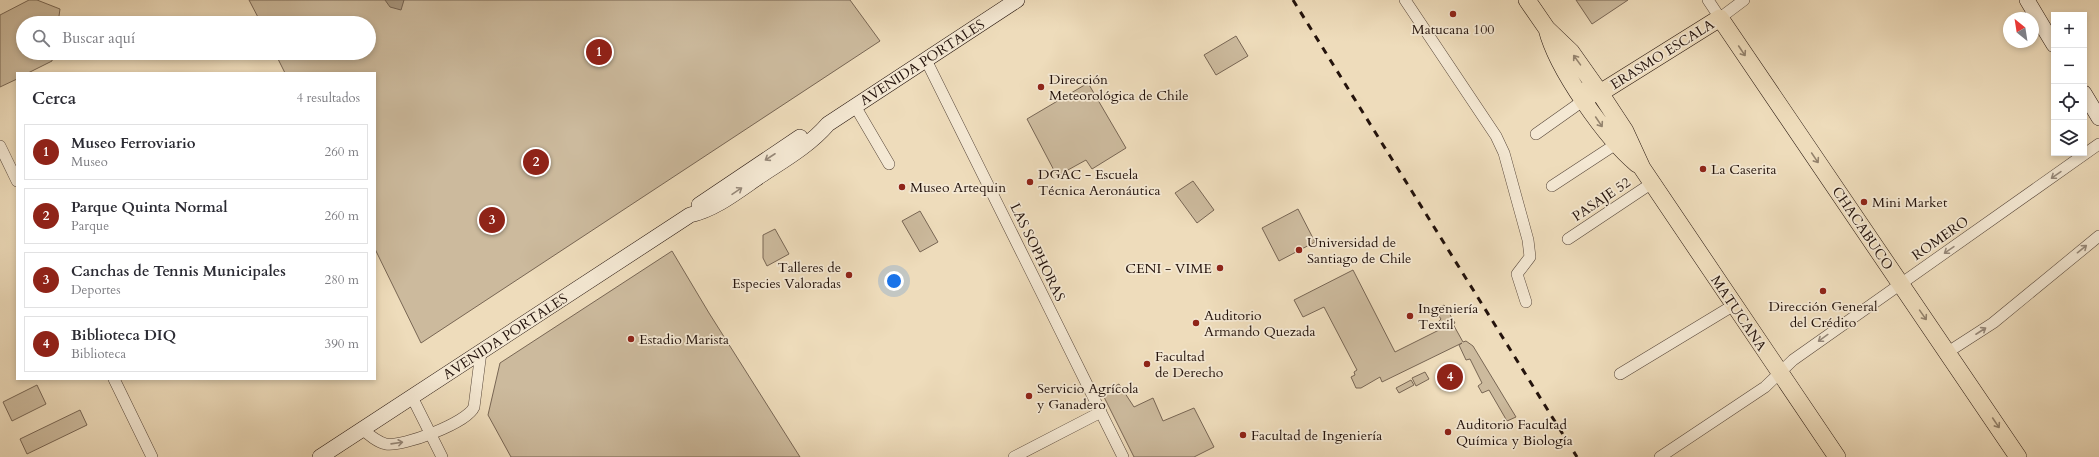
<!DOCTYPE html>
<html lang="es">
<head>
<meta charset="utf-8">
<style>
	:root { --surface:#fff; --page:#f7f7f7; --text:#2b2b33; --muted:#7c7c81; --line:#e1e1e2; --accent:#8f2418 }
	body { margin:0; font-family:Cardo,serif; background:var(--page); color:var(--text) }
	.controls { position:absolute; right:12px; top:12px; display:grid; overflow:hidden; border-radius:0px; box-shadow:0 2px 6px #0003 }
	.controls button { width:36px; height:36px; display:grid; place-items:center; padding:0; border:0; border-bottom:1px solid var(--line); background:var(--surface); color:var(--text); font:20px sans-serif }
	.compass { position:absolute; left:2003px; top:12px; width:36px; height:36px; border-radius:50%; background:var(--surface); box-shadow:0 2px 6px #0003; rotate:330deg }
	.you { position:absolute; left:894px; top:281px; width:14px; height:14px; margin:-10px; border:3px solid #fff; border-radius:50%; background:#1a73e8; box-shadow:0 0 0 6px #1a73e833 }
	.badge { display:grid; place-items:center; width:26px; height:26px; border-radius:50%; background:var(--accent); color:#fff; font-size:13px; font-weight:700 }
	.pin { position:absolute; translate:-50% -50%; border:2px solid #fff; box-shadow:0 1px 4px #0006 }
	.list { margin:0; padding:0; list-style:none }
	h2 { display:flex; justify-content:space-between; align-items:center; height:52px; margin:0; padding:0 16px; font-size:17px }
	h2 small { font-size:13px; font-weight:400; color:var(--muted) }
	.list li { display:grid; grid-template-columns:26px 1fr auto; gap:12px; align-items:center; box-sizing:border-box; height:56px; margin:0 8px 8px; padding:0 8px; border:1px solid var(--line); border-radius:0px }
	.list b { display:block; font-size:15px; white-space:nowrap }
	.list p { margin:0; font-size:13px; white-space:nowrap; color:var(--muted) }
	.list em { font-size:13px; font-style:normal; color:var(--muted) }
	.icon { flex:none; width:22px; height:22px; fill:none; stroke:currentColor; stroke-width:2; stroke-linecap:round; stroke-linejoin:round }
	.map { position:relative; flex:none; width:2099px; height:457px; overflow:hidden }
	.search { position:absolute; background:var(--surface); box-shadow:0 2px 6px #0003; left:16px; top:16px; width:360px; height:44px; display:flex; align-items:center; gap:10px; box-sizing:border-box; padding:0 14px; border-radius:22px; color:var(--muted); font-size:15px }
	.panel { position:absolute; background:var(--surface); box-shadow:0 2px 6px #0003; left:16px; top:72px; width:360px; height:308px; border-radius:0px }
	.map>svg:first-child { display:block }
</style>
</head>
<body>
<div class="map">
<svg width="2099" height="457" viewBox="0 0 2099 457">
	<rect width="100%" height="100%" fill="#eedcbb"/>
	<filter id="stains"><feTurbulence type="fractalNoise" baseFrequency=".005" numOctaves="4"/><feColorMatrix values="0 0 0 0 .2 0 0 0 0 .09 0 0 0 0 .02 0 0 0 .5 -.17"/></filter>
	<radialGradient id="worn" r=".72"><stop offset=".6" stop-color="#630" stop-opacity="0"/><stop offset="1" stop-color="#630" stop-opacity=".3"/></radialGradient>
	<path fill="#ccba9d" stroke="#786654" d="M29 0H37L60 9 58 23H23V53H53L52 61 28 73H17V79L0 87V15Z
		M249 0H850L880 41 421 343 375 249V73H285L275 53H369V23H261Z
		M1576 0H1628L1592 24Z
		M1236 36 1248 56 1216 75 1204 55Z
		M1088 83 1126 148 1092 169 1086 160 1057 176 1027 119Z
		M1193 181 1214 210 1197 223 1175 193Z
		M1298 209 1315 242 1279 261 1262 228Z
		M920 211 938 242 920 252 902 221Z
		M775 229 789 254 767 266 763 258V235Z
		M672 251 709 313 800 457H511L488 415 500 363Z
		M1353 270 1395 352 1441 329 1438 322 1441 319 1435 310 1444 305 1455 323 1453 324 1463 342 1466 341 1473 346 1516 417 1507 421 1489 390 1482 393 1478 386 1482 383 1470 359 1466 360 1459 345 1462 343 1382 382 1380 377 1361 388H1356L1351 377 1355 375 1354 372 1357 370 1324 307 1303 317 1294 300Z
		M1425 372 1429 379 1416 386 1412 378Z
		M1411 380 1414 385 1399 393 1396 388Z
		M1119 384 1134 407 1153 398 1163 421 1194 408 1214 447 1194 457H1134L1102 393Z
		M37 385 46 404 12 421 3 402Z
		M80 410 87 425 27 454 20 439Z"/>
	<path fill="#a99880" stroke="#746352" d="M385 0H404L401 10 390 7Z"/>
	<g fill="none" stroke-linecap="round" stroke-linejoin="round">
		<g stroke="#564538" stroke-width="12">
			<path id="street" d="M1405 0 1496 136 1504 153 1528 240 1530 257 1517 274 1526 302
				M1708 0 1720 18 1744 0
				M926 60 1123 457
				M855 106 889 164
				M1536 134 1584 100
				M0 146 17 181
				M1552 186 1616 144
				M1568 239 1652 183
				M1948 352 1993 323 2099 236
				M1620 374 1734 305
				M114 379 152 457
				M412 397 442 457
				M362 429C369 435 377 442 386 444 403 447 467 423 474 407L481 352
				M1014 457 1101 412
				M1660 457 1765 387 1793 360 2099 144"/>
		</g>
		<g stroke="#24130c" stroke-width="16">
			<path id="secondary" d="M2027 0 2054 45
				M2084 93 2099 118
				M699 205 800 137
				M320 457 690 215C716 209 738 191 760 176 784 160 809 146 828 124L1017 0"/>
		</g>
		<g stroke="#24130c" stroke-width="18">
			<path id="primary" d="M1527 0 1547 29 1571 52 1600 93 1625 131 1642 168 1837 457
				M1547 29C1557 69 1606 138 1637 164
				M1577 90 1590 94 1600 93 1720 18 2018 457"/>
		</g>
		<use href="#street" stroke="#f4e8d3" stroke-width="11"/>
		<use href="#secondary" stroke="#f4e8d3" stroke-width="15"/>
		<use href="#primary" stroke="#eedcbb" stroke-width="17"/>
		<path stroke="#24130c" stroke-width="3" stroke-dasharray="7 7" stroke-linecap="butt" d="M1293 0 1577 457"/>
	</g>
	<defs><path id="oneway-shaft" d="M-6 0H5M1.5-3L5.5 0L1.5 3" fill="none" stroke-width="1.6" stroke-linecap="round" stroke-linejoin="round"/></defs>
	<g stroke="#93826c">
		<use href="#oneway-shaft" transform="translate(1742 51) rotate(56)"/>
		<use href="#oneway-shaft" transform="translate(1577 60) rotate(-126)"/>
		<use href="#oneway-shaft" transform="translate(1599 122) rotate(56)"/>
		<use href="#oneway-shaft" transform="translate(1815 158) rotate(56)"/>
		<use href="#oneway-shaft" transform="translate(1923 315) rotate(55)"/>
		<use href="#oneway-shaft" transform="translate(1996 423) rotate(56)"/>
	</g>
	<g stroke="#968879">
		<use href="#oneway-shaft" transform="translate(770 157) rotate(147)"/>
		<use href="#oneway-shaft" transform="translate(2056 175) rotate(145)"/>
		<use href="#oneway-shaft" transform="translate(737 191) rotate(-34)"/>
		<use href="#oneway-shaft" transform="translate(2082 249) rotate(-39)"/>
		<use href="#oneway-shaft" transform="translate(1949 250) rotate(145)"/>
		<use href="#oneway-shaft" transform="translate(1981 331) rotate(-33)"/>
		<use href="#oneway-shaft" transform="translate(1823 338) rotate(144)"/>
		<use href="#oneway-shaft" transform="translate(397 443) rotate(-8)"/>
	</g>
	<g fill="#8f2418" stroke="#f4e8d3" stroke-width="1.5">
		<circle cx="1453" cy="14" r="4"/>
		<circle cx="1041" cy="87" r="4"/>
		<circle cx="1703" cy="169" r="4"/>
		<circle cx="1030" cy="182" r="4"/>
		<circle cx="902" cy="187" r="4"/>
		<circle cx="1864" cy="202" r="4"/>
		<circle cx="1299" cy="250" r="4"/>
		<circle cx="1220" cy="268" r="4"/>
		<circle cx="849" cy="275" r="4"/>
		<circle cx="1823" cy="291" r="4"/>
		<circle cx="1410" cy="316" r="4"/>
		<circle cx="1196" cy="323" r="4"/>
		<circle cx="631" cy="339" r="4"/>
		<circle cx="1147" cy="364" r="4"/>
		<circle cx="1029" cy="396" r="4"/>
		<circle cx="1448" cy="432" r="4"/>
		<circle cx="1243" cy="435" r="4"/>
	</g>
	<g text-anchor="middle" stroke-width="3.5" stroke-linejoin="round" paint-order="stroke">
		<g font-size="14" fill="#24130c" stroke="#f4e8d3" text-anchor="start">
			<text x="1453" y="34" text-anchor="middle">Matucana 100</text>
			<text x="1049" y="84">Dirección<tspan x="1049" dy="16">Meteorológica de Chile</tspan></text>
			<text x="1711" y="174">La Caserita</text>
			<text x="1038" y="179">DGAC - Escuela<tspan x="1038" dy="16">Técnica Aeronáutica</tspan></text>
			<text x="910" y="192">Museo Artequin</text>
			<text x="1872" y="207">Mini Market</text>
			<text x="1307" y="247">Universidad de<tspan x="1307" dy="16">Santiago de Chile</tspan></text>
			<text x="841" y="272" text-anchor="end">Talleres de<tspan x="841" dy="16">Especies Valoradas</tspan></text>
			<text x="1212" y="273" text-anchor="end">CENI - VIME</text>
			<text x="1823" y="311" text-anchor="middle">Dirección General<tspan x="1823" dy="16">del Crédito</tspan></text>
			<text x="1418" y="313">Ingeniería<tspan x="1418" dy="16">Textil</tspan></text>
			<text x="1204" y="320">Auditorio<tspan x="1204" dy="16">Armando Quezada</tspan></text>
			<text x="639" y="344">Estadio Marista</text>
			<text x="1155" y="361">Facultad<tspan x="1155" dy="16">de Derecho</tspan></text>
			<text x="1037" y="393">Servicio Agrícola<tspan x="1037" dy="16">y Ganadero</tspan></text>
			<text x="1456" y="429">Auditorio Facultad<tspan x="1456" dy="16">Química y Biología</tspan></text>
			<text x="1251" y="440">Facultad de Ingeniería</text>
		</g>
		<g font-size="14" fill="#24130c" stroke="#f4e8d3">
			<text transform="translate(1662 54) rotate(-32)" y="5">ERASMO ESCALA</text>
			<text transform="translate(922 62) rotate(-33)" y="5">AVENIDA PORTALES</text>
			<text transform="translate(1601 199) rotate(-34)" y="5">PASAJE 52</text>
			<text transform="translate(1863 228) rotate(56)" y="5">CHACABUCO</text>
			<text transform="translate(1940 238) rotate(-35)" y="5">ROMERO</text>
			<text transform="translate(1038 252) rotate(64)" y="5">LAS SOPHORAS</text>
			<text transform="translate(1739 313) rotate(56)" y="5">MATUCANA</text>
			<text transform="translate(505 336) rotate(-33)" y="5">AVENIDA PORTALES</text>
		</g>
	</g>
	<rect width="100%" height="100%" filter="url(#stains)"/>
	<rect width="100%" height="100%" fill="url(#worn)"/>
</svg>
<div class="controls">
<button>+</button>
<button>−</button>
<button><svg class="icon" aria-label="locate" viewBox="0 0 24 24"><circle cx="12" cy="12" r="6"/><path d="M12 2v4M12 18v4M2 12h4M18 12h4"/></svg></button>
<button><svg class="icon" aria-label="layers" viewBox="0 0 24 24"><path d="M12 4l9 5-9 5-9-5zM3 14l9 5 9-5"/></svg></button>
</div>
<svg class="compass" viewBox="-18 -18 36 36"><path d="M0-13l5 13h-10z" fill="#e53935"/><path d="M0 13l5-13h-10z" fill="#7c7c81"/></svg>
<div class="you"></div>
<div class="pin badge" style="left:599px;top:52px">1</div>
<div class="pin badge" style="left:536px;top:162px">2</div>
<div class="pin badge" style="left:492px;top:220px">3</div>
<div class="pin badge" style="left:1450px;top:377px">4</div>
<div class="search"><svg class="icon" aria-label="search" viewBox="0 0 24 24"><circle cx="10" cy="10" r="6"/><path d="M15 15l6 6"/></svg>Buscar aquí</div>
<section class="panel">
<h2>Cerca<small>4 resultados</small></h2>
<ul class="list">
<li><span class="badge">1</span><div><b>Museo Ferroviario</b><p>Museo</p></div><em>260 m</em></li>
<li><span class="badge">2</span><div><b>Parque Quinta Normal</b><p>Parque</p></div><em>260 m</em></li>
<li><span class="badge">3</span><div><b>Canchas de Tennis Municipales</b><p>Deportes</p></div><em>280 m</em></li>
<li><span class="badge">4</span><div><b>Biblioteca DIQ</b><p>Biblioteca</p></div><em>390 m</em></li>
</ul>
</section>
</div>
</body>
</html>
